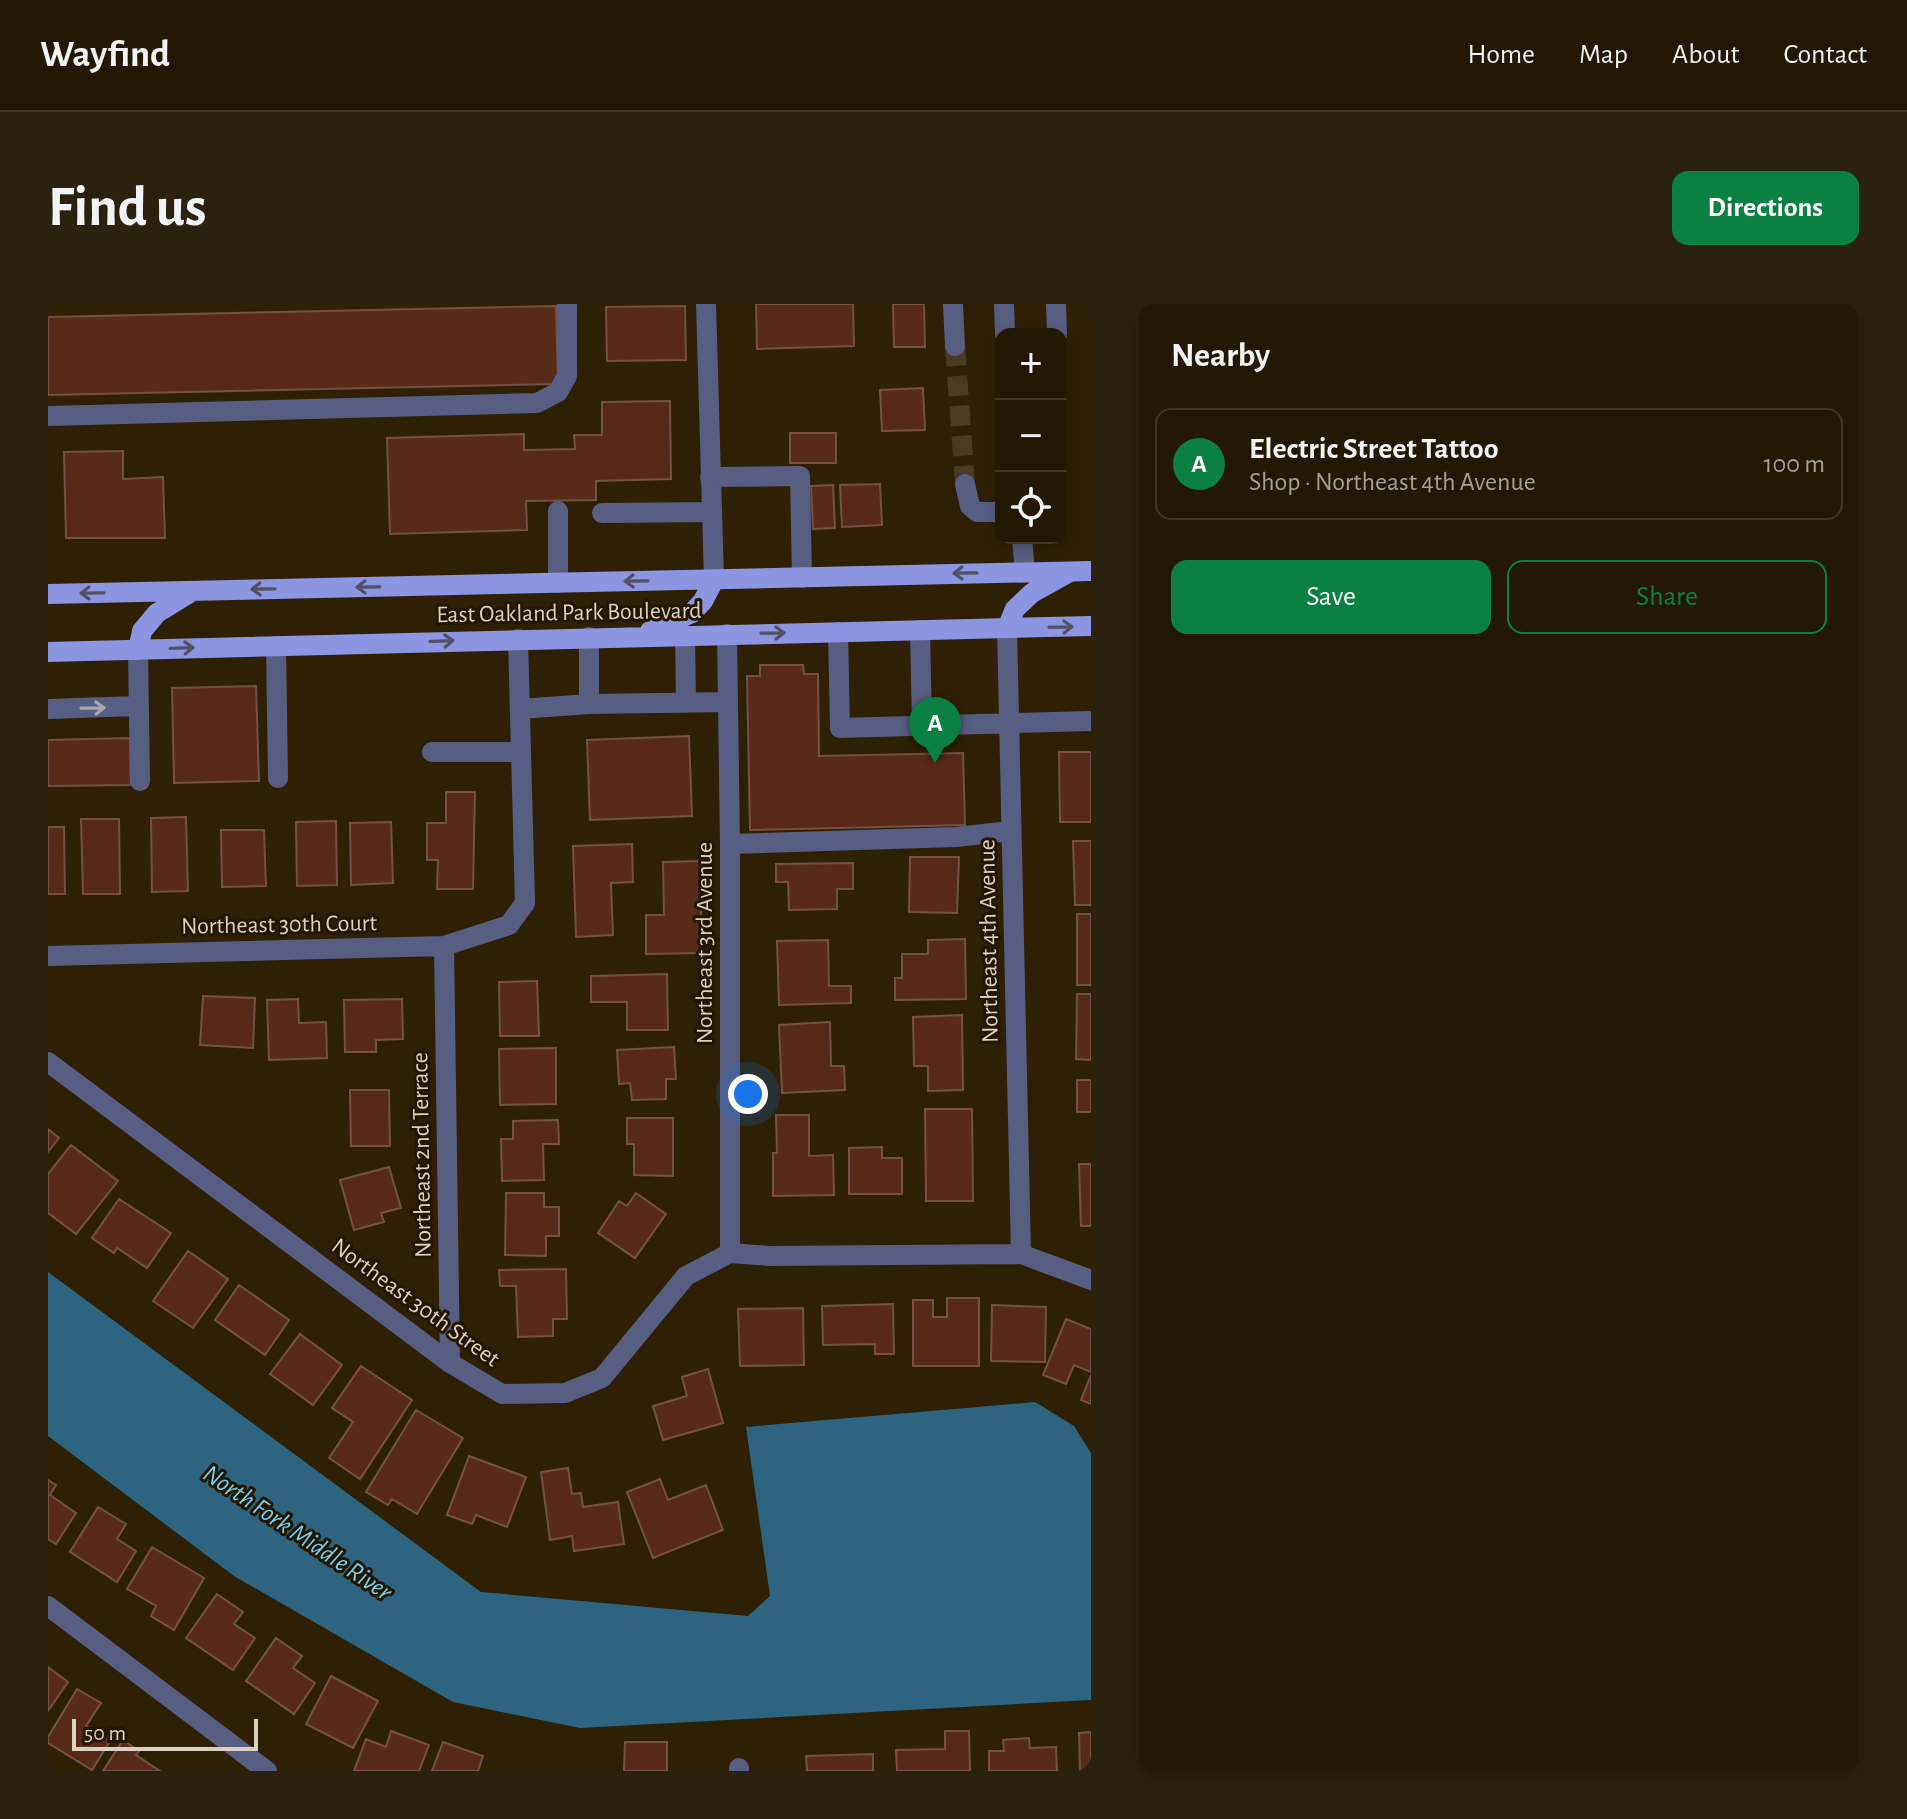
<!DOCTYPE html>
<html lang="en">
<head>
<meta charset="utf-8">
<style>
	:root { --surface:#221804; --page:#2a210e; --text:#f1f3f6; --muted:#a2a09a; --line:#3f3726; --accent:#0b8043 }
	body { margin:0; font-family:"Alegreya Sans",sans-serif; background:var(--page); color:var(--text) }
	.controls { position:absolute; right:24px; top:24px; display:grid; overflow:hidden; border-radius:16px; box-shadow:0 4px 12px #0003 }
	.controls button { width:72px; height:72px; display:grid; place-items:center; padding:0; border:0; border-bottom:2px solid var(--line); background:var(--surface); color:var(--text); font:40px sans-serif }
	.scale { position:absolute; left:24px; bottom:20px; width:186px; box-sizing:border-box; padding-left:8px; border:4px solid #dad1c2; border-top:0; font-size:22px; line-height:28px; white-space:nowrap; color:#dad1c2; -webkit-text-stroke:6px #241700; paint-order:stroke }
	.you { position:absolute; left:700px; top:790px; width:28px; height:28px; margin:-20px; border:6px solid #fff; border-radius:50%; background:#1a73e8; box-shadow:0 0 0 12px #1a73e833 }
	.badge { display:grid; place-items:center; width:52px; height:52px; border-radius:50%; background:var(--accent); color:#fff; font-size:26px; font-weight:700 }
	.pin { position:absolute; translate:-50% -66px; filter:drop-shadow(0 2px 4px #0008) }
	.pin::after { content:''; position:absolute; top:42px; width:28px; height:24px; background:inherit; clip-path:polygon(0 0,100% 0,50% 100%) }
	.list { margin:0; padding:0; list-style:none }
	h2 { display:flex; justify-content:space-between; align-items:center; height:104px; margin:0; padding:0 32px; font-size:34px }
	h2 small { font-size:26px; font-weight:400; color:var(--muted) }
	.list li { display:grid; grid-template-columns:52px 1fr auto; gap:24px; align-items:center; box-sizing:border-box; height:112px; margin:0 16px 16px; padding:0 16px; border:2px solid var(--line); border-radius:16px }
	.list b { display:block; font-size:30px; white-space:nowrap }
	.list p { margin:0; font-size:26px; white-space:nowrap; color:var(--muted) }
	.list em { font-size:26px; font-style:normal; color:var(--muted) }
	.actions { display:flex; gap:16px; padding:24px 32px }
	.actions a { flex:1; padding:18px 0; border:2px solid var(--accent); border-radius:16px; text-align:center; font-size:28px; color:var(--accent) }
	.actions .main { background:var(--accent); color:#fff }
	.icon { flex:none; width:44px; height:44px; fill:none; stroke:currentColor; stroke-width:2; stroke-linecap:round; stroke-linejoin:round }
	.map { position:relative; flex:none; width:1043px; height:1467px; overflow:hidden; border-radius:16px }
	header { display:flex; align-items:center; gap:48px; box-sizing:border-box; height:112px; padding:0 40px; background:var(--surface); border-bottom:2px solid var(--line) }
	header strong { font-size:38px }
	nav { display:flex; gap:44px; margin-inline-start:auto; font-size:28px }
	.intro { display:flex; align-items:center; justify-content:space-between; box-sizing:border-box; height:192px; padding:0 48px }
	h1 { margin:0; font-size:56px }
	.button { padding:20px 36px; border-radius:16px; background:var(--accent); color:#fff; font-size:28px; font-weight:700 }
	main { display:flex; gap:48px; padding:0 48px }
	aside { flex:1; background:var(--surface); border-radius:16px; box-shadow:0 4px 12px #0003 }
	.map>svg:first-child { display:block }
</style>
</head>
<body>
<header>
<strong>Wayfind</strong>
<nav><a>Home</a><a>Map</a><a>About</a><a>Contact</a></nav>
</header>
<div class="intro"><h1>Find us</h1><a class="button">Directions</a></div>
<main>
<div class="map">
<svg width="1043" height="1467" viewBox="0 0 1043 1467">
	<rect width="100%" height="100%" fill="#2e2005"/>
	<path fill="#2d6580" d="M0 968 433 1288 700 1312 722 1292 698 1123 987 1098 1026 1122 1043 1149V1396L532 1424 405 1398 186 1272 0 1132Z"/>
	<path fill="#582a1a" stroke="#725247" stroke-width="2" d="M708 0H805L806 42 709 45Z
		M845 0H876L877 43H846Z
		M508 2 510 80 0 91V13Z
		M637 2 638 56 559 57 558 3Z
		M875 84 877 126 834 127 832 86Z
		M622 97 623 175 548 177V196L478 197 479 226 342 230 339 134 476 130V146L527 145 526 131H554V98Z
		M742 129H788V159H742Z
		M75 147V175L115 173 117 234H18L16 148Z
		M832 180 834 221 794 223 792 181Z
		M785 181 787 224 765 225 763 182Z
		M712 361H755L756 370H770L771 452 915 449 917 521 702 526 699 372H712Z
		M208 382 211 477 126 479 124 384Z
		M641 432 644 512 542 516 539 436Z
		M82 434 83 481 0 482V436Z
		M1011 448H1043V518H1012Z
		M398 488H427L425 585H389L390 556H379V519H398Z
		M138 513 140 587 104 588 103 514Z
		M33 515H71L72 590H35Z
		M288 517 289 581 249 582 248 518Z
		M343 518 345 579 303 581 302 519Z
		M0 523H16L17 590H0Z
		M173 526H216L218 582 174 583Z
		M1025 537H1043V601H1027Z
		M584 540 585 578 563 579 565 631 528 633 525 542Z
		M862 553H911L909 609 861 608Z
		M652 557 654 649 598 650V611H616L615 558Z
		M805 559V585H789V605L741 606 740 578H728V560Z
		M1029 610H1043V681H1029Z
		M917 635 918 695 847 696V674H854V650H880V636Z
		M780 636 781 682H803V699L731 701 729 637Z
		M619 670 620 726H579V698H543V672Z
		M489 677 491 732H452L451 678Z
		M1029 690H1043V756L1028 755Z
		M155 692 207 694 205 744 152 741Z
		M250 695 251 719 278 718 279 754 221 756 219 696Z
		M354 695 355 735 328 736V748H297L296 696Z
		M914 711 915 786 880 787V762H866L865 713Z
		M782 718 783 762H796L797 786 734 789 731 721Z
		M626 743 628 775H618V795L584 796 582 779 571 780 569 746Z
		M508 744V800L452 801 451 745Z
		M1029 776H1043V808H1029Z
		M302 786H341L342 842H303Z
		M877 805H924L925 897H878Z
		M728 811H761V852L785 851 786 891 725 892V849H729Z
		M579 814H625V872L586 871V840H579Z
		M510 816 511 840H495L496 876 454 877 453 835H465V817Z
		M0 825 11 834 0 848Z
		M23 841 70 877 28 930 0 909V870Z
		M834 843V854H854V890H801V844Z
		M1031 860H1043V922H1033Z
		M341 863 353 904 333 909 336 918 306 926 292 876Z
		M458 889H496V903H511V932H498V952L457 951Z
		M588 889 618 910 587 954 550 929 571 897 579 902Z
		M71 895 123 929 99 964 69 944 66 949 44 934Z
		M140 947 180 975 145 1024 105 997Z
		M518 965 519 1015H505V1032L470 1033 468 982H452L451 966Z
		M191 981 241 1016 217 1051 167 1016Z
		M899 994H931V1062H865V996H885V1013H899Z
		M845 1000 846 1050H827V1040L775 1041 774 1002Z
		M944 1001 998 1003 997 1058 943 1057Z
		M755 1004 756 1061 692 1062 690 1005Z
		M1018 1015 1043 1025V1068L1026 1061 1018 1080 995 1071Z
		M252 1030 294 1061 265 1101 222 1070Z
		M313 1062 364 1096 312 1175 281 1154 305 1118 284 1104Z
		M660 1065 675 1119 615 1136 605 1102 639 1092 634 1073Z
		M1043 1071V1100L1033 1096Z
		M368 1106 415 1134 369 1210 344 1195 340 1201 318 1188Z
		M421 1152 478 1173 459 1223 428 1211 424 1220 399 1211Z
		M520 1164 524 1190 533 1189 535 1203 570 1198 576 1240 526 1247 524 1232 502 1236 493 1168Z
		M612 1175 620 1196 658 1181 675 1226 605 1254 579 1188Z
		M0 1176 8 1181 2 1191 28 1209 8 1240 0 1235Z
		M50 1203 78 1220 69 1235 88 1247 69 1278 22 1248Z
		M104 1243 156 1274 126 1326 103 1312 108 1302 79 1285Z
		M169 1290 195 1308 186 1320 207 1334 185 1366 138 1334Z
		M228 1334 254 1352 245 1364 267 1379 246 1410 198 1377Z
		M0 1363 20 1378 0 1407Z
		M283 1372 330 1397 305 1444 258 1420Z
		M29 1385 53 1399 38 1422 62 1437 44 1466 0 1439V1433Z
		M343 1427 381 1441 371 1467H306L318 1435 338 1443Z
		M897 1427H921L922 1467H849L848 1446 897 1445Z
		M1043 1428V1467H1032L1031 1429Z
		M981 1434 982 1444 1008 1443 1009 1467H941V1447H956L955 1436Z
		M75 1436 91 1447 88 1451 112 1467H55Z
		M395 1438 435 1452 430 1467H384Z
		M577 1438H619V1467H576Z
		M825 1450V1467H759L758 1452Z"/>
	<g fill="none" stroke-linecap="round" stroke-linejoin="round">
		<path stroke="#483b21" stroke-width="20" stroke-dasharray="20 10" stroke-linecap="butt" d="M907 42 917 180"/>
		<path stroke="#585d82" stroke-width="20" d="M658 0 666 276
			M905 0 907 42
			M956 0 957 30
			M1008 0 1009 30
			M0 112 489 99 510 88 519 72V0
			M662 173 752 172 754 274
			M917 180 922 202 929 208H953
			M510 207V279
			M554 209 664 208
			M974 234 977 268
			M959 324 973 950
			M872 326 874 422
			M790 328 792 424 1043 417
			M679 330 682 540V949
			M637 331 638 399
			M541 333V400
			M228 342 230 474
			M90 346 92 477
			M0 405 90 402
			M472 405 541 400 680 398
			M384 448H473
			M682 540 908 533 963 527
			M396 642 402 1059
			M0 652 396 642 461 621 477 599 470 335
			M0 758 402 1059 454 1090 517 1089 554 1074 638 972 682 949 722 952 973 950 1043 976
			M0 1302 219 1467
			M691 1464V1467"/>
		<path stroke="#8d95e2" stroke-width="20" d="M0 290 1043 267
			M959 324 967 305 984 289 1020 269
			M602 327 644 309 655 297 666 276
			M90 346 94 327 109 309 145 287
			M0 348 1043 322"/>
	</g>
	<defs><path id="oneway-shaft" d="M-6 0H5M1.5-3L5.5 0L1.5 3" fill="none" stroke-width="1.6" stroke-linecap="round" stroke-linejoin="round" transform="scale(2)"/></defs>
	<g stroke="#535066">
		<use href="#oneway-shaft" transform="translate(917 269) rotate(179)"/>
		<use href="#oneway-shaft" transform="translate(588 277) rotate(179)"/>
		<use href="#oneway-shaft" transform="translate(320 283) rotate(179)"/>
		<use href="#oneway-shaft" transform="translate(215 285) rotate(179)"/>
		<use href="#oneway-shaft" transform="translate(44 289) rotate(179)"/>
		<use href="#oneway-shaft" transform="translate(1013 323) rotate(-1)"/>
		<use href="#oneway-shaft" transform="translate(725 329) rotate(-1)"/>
		<use href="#oneway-shaft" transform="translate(394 337) rotate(-2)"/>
		<use href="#oneway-shaft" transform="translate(134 344) rotate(-2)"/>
	</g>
	<use stroke="#aca8ac" href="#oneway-shaft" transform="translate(45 404) rotate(-1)"/>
	<g text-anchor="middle" stroke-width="6" stroke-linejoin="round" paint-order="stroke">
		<g font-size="24" fill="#dad1c2" stroke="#241700">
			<text transform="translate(521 308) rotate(-1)" y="8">East Oakland Park Boulevard</text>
			<text transform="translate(231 620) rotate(-1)" y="8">Northeast 30th Court</text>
			<text transform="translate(940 637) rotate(-91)" y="8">Northeast 4th Avenue</text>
			<text transform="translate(656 639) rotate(-90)" y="8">Northeast 3rd Avenue</text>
			<text transform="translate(373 851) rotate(-91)" y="8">Northeast 2nd Terrace</text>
			<text transform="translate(368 998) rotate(36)" y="8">Northeast 30th Street</text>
		</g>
		<g font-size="26" font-style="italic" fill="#78cdf8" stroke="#241700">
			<text transform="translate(250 1228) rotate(34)" y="9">North Fork Middle River</text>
		</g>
	</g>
</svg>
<div class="controls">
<button>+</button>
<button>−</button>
<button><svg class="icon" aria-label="locate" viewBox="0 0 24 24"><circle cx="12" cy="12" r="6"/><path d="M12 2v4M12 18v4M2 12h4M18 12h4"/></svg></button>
</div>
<div class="scale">50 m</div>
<div class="you"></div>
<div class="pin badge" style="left:887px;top:459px">A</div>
</div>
<aside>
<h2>Nearby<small></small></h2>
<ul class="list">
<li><span class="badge">A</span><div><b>Electric Street Tattoo</b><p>Shop · Northeast 4th Avenue</p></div><em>100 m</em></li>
</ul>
<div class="actions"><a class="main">Save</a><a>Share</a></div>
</aside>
</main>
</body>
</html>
